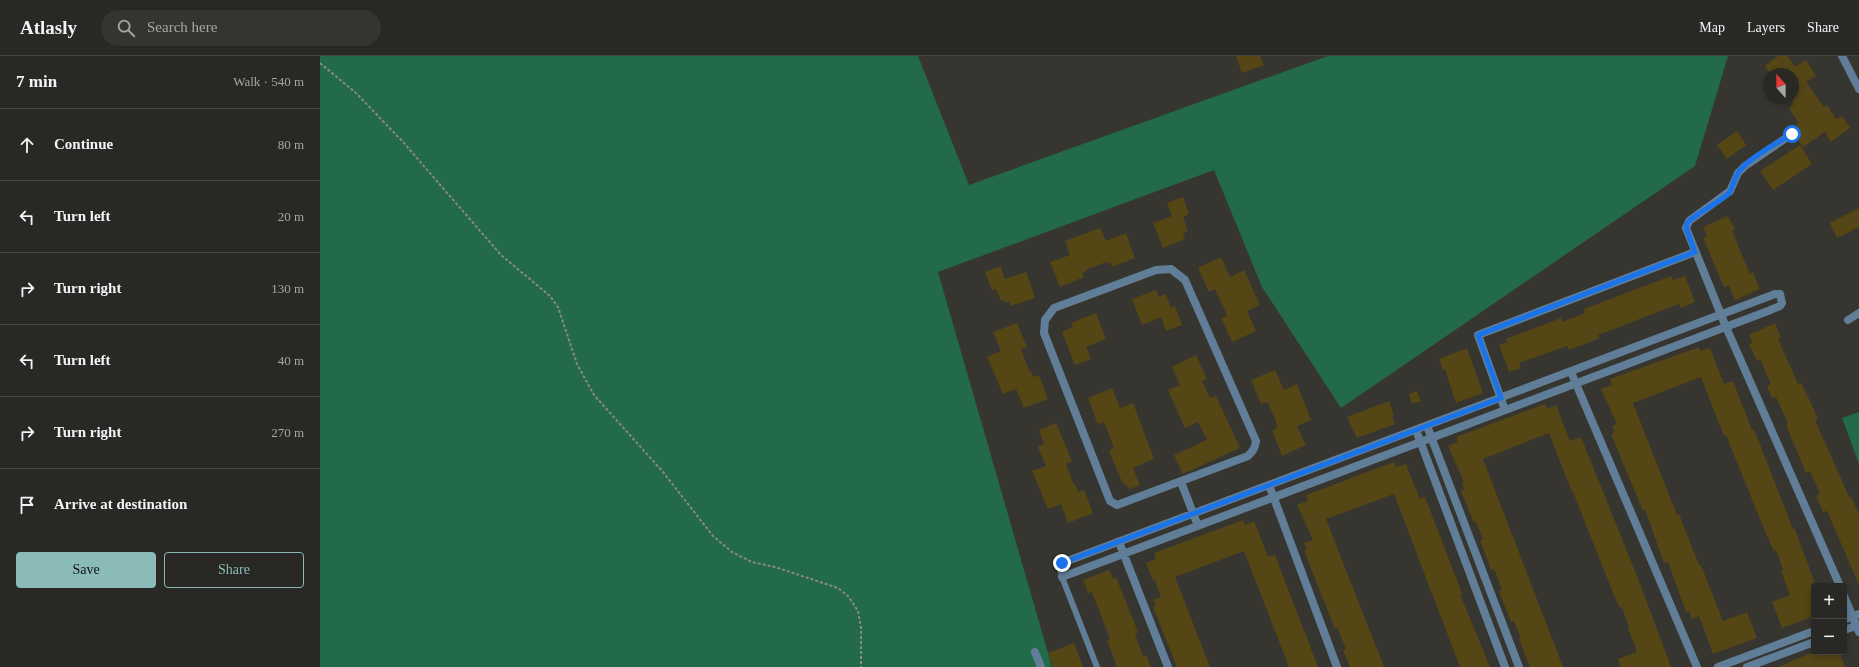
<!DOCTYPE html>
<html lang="en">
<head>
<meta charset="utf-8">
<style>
	:root { --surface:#292824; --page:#353431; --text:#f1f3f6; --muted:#a5a6a6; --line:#454441; --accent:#8bbbb9 }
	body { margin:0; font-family:Georgia,serif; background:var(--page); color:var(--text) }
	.controls { position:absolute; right:12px; bottom:12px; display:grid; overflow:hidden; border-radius:4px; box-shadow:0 2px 6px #0003 }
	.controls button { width:36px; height:36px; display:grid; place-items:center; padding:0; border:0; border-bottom:1px solid var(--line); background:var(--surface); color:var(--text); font:20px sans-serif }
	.compass { position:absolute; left:1443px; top:12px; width:36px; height:36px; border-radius:50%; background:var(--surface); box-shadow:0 2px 6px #0003; rotate:339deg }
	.stop { position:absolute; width:12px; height:12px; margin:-9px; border:3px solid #1a73e8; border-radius:50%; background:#fff }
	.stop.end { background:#1a73e8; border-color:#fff; box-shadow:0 1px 4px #0008 }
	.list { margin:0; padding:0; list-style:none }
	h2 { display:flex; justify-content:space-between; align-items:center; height:52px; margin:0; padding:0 16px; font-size:17px }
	h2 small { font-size:13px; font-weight:400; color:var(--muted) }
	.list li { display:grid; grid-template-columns:26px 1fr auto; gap:12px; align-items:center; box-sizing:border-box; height:72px; padding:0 16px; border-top:1px solid var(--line) }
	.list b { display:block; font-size:15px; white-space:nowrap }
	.list em { font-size:13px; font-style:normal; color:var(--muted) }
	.actions { display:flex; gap:8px; padding:12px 16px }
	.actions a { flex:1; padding:9px 0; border:1px solid var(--accent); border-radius:4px; text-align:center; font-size:14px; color:var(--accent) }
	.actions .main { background:var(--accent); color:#111 }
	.icon { flex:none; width:22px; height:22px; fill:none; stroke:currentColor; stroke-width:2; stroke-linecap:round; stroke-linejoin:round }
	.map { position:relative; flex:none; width:1539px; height:611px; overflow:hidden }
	header { display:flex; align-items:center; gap:24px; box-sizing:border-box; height:56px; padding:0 20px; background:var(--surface); border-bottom:1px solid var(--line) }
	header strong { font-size:19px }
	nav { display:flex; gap:22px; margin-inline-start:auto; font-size:14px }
	.search { width:280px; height:36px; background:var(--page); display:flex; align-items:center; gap:10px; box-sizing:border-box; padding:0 14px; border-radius:22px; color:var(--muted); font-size:15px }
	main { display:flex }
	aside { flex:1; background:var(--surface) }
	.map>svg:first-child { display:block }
</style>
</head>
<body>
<header>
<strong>Atlasly</strong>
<div class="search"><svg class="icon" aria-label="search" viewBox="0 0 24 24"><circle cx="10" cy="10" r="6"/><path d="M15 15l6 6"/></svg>Search here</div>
<nav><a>Map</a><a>Layers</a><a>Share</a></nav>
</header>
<main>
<aside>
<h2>7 min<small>Walk · 540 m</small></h2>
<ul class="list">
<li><svg class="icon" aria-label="ahead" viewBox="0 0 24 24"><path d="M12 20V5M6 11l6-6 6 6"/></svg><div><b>Continue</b></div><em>80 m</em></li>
<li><svg class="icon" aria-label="left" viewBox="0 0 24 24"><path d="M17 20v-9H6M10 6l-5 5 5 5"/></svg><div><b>Turn left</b></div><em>20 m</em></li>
<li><svg class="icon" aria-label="right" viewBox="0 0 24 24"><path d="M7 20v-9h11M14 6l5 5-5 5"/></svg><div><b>Turn right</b></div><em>130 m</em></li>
<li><svg class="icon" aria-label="left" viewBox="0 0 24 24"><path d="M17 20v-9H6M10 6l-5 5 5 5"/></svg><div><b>Turn left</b></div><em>40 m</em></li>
<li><svg class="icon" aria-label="right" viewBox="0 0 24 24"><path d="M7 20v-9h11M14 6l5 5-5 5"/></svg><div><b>Turn right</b></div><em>270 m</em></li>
<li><svg class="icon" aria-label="arrive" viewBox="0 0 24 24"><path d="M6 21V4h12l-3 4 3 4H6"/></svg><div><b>Arrive at destination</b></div></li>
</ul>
<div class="actions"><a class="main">Save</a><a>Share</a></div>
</aside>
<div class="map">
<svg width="1539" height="611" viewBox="0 0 1539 611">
	<rect width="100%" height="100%" fill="#373530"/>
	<path fill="#226a48" d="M0 0H598L649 129 1008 0H1408L1375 110 1021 352 942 231 894 114 618 216 732 611H0Z
		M1539 356V408L1522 362Z"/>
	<path fill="#554615" d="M916 0H940L944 9 922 17Z
		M1458 0H1468L1475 11 1486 4 1496 20 1486 26 1504 51 1507 49 1516 63 1522 60 1530 72 1511 86 1505 76 1483 91 1476 81 1477 75 1471 73 1479 67 1469 52 1473 49V18H1462L1459 15 1451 18 1445 10Z
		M1417 75 1426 89 1407 103 1397 89Z
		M1480 89 1492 108 1453 134 1440 115Z
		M863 141 869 158 863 161 868 175 863 177 865 183 843 192 833 167 852 160 847 147Z
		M1539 152V171L1517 182 1510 167Z
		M1408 160 1415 174 1412 175 1430 218 1433 216 1440 233 1415 244 1409 230 1404 231 1383 182 1387 180 1383 171Z
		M780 172 786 185 806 177 815 202 792 211 790 206 787 208 786 206 766 214 767 215 762 217 764 221 740 231 730 206 750 199 745 185Z
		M901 201 910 221 924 214 940 249 927 255 936 275 912 286 901 262 907 260 904 252 895 233 889 236 878 212Z
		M681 210 685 223 706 216 715 242 691 250 689 245 685 247 684 244 681 245 676 233 672 234 665 216Z
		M1351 220 1353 224 1365 220 1375 246 1361 252 1359 248 1278 279 1280 282 1249 294 1247 290 1199 307 1201 312 1189 316 1179 289 1188 286 1186 283 1241 262 1242 266 1265 257 1264 253Z
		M836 234 839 241 846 238 851 252 855 250 862 269 846 275 841 261 822 269 812 243Z
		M776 257 786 283 766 291 771 303 755 309 742 276 753 271 751 267Z
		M697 267 707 291 701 293 709 314H710L713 321 719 319 728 343 704 352 696 333 683 338 667 301 681 295 673 276Z
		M1455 267 1461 281 1458 283 1478 328 1481 327 1491 347 1498 363 1495 364 1529 441 1531 440 1539 458V529L1507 455 1503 456 1496 440 1500 438 1490 415 1486 417 1466 369 1468 368 1456 341 1452 342 1447 330 1451 328 1440 303 1437 305 1429 288 1433 287 1429 279Z
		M1379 291 1380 295 1390 292 1404 328 1413 325 1432 374 1434 373 1473 473H1475L1496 530H1494V560L1462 572 1452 546 1470 539 1461 515 1463 514 1456 494 1454 495 1446 478 1406 379 1404 380 1381 321 1313 347 1357 459 1359 458 1379 509H1381L1403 565 1427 556 1437 582 1393 598 1379 560 1372 563 1369 555 1366 556 1348 506 1344 507 1325 454 1323 455 1291 378 1295 376 1292 370 1297 368 1281 333 1292 329 1290 323Z
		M1147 292 1163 337 1136 347 1125 313 1123 314 1119 303Z
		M876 299 887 323 882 325 890 342 896 340 920 392 863 418 854 399 887 384 878 366 865 372 848 334 860 329 852 311Z
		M955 314 964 334 977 328 991 364 977 370 986 389 962 400 952 375 957 372 956 365 947 346 941 348 931 324Z
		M792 332 800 352 813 347 834 403 813 412 820 429 810 433 802 426 789 395 794 392 784 366 778 369 768 342Z
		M1097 335 1101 345 1092 348 1089 338Z
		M1069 345 1074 359 1072 360 1075 368 1037 382 1027 361Z
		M1225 348 1227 353 1236 349 1250 385 1261 381 1321 530 1351 611H1301L1298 603 1317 596 1308 572H1309L1302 551 1300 552 1293 537 1253 436H1252L1229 377 1163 403 1243 611H1210L1199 583 1201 582 1194 565 1191 566 1179 535 1182 534 1174 513 1171 514 1160 484 1163 483 1156 466 1154 467 1141 435 1144 433 1142 427 1144 426 1128 390 1138 386 1136 381Z
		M736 367 752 405 746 408 754 429 755 428 758 436 764 434 773 457 748 467 741 448 728 453 712 415 726 410 718 391 724 388 719 374Z
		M1074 406 1076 411 1086 408 1100 443 1105 441 1142 537 1140 538 1170 611H1140L1074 438 1006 463 1064 611H1030L1023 594 1026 593 1017 571 1015 573 984 495 987 493 984 487 993 484 977 449 988 445 986 439Z
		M923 464 925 469 934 465 948 501 955 499 998 611H969L924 495 855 521 890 611H857L833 551 836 550 833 544 841 541 835 524 833 525 826 507 836 503 834 497Z
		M789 514 793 523 796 521 818 576 815 578 823 600 826 599 831 611H797L787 584 790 583 772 536 768 537 763 524Z
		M754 587 763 611H733L728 597Z
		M1493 596H1519L1525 611H1458Z"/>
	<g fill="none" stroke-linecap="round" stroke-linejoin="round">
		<path stroke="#898883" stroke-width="2" stroke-dasharray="3 2" stroke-linecap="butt" d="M0 7 36 37 83 86 181 199 230 240 238 251 257 308 274 339 343 416 393 480 412 496 432 506 455 511 518 532 528 540 538 555 541 572V611"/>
		<path stroke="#607e97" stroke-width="6" d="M742 507 740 513 742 521 777 611"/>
		<path stroke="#607e97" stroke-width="8" d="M1522 0 1539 33
			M1472 78 1425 110 1418 117 1410 135 1369 165 1366 172 1406 271 1520 530
			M851 213 865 224 936 385C935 392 933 395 928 400L797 449 790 445 724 277 725 264 734 252 836 214Z
			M1528 264 1539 257
			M1251 316 1377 611
			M1185 354 1158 279 1375 196
			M1107 370 1199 611
			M1096 374 1185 611
			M861 426 878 470
			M949 429 1017 611
			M799 486 848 611
			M742 507 1455 238H1460L1462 247 1460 250 1448 255 742 521
			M1524 540 1539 576
			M1524 564 1539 558
			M1524 574 1539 569
			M715 596 721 611
			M1398 611 1494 575
			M1427 611 1494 586"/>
	</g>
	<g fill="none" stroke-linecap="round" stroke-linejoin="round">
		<path stroke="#1a73e8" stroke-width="5" d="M742 507 1181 342 1158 279 1375 196 1366 172 1367 167C1378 156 1395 149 1407 139 1414 133 1412 125 1418 117 1428 102 1456 88 1472 78"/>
	</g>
</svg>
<div class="controls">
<button>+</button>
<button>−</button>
</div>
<svg class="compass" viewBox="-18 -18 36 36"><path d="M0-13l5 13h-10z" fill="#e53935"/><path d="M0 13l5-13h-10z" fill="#a5a6a6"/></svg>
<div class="stop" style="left:1472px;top:78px"></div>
<div class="stop end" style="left:742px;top:507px"></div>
</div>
</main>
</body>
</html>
